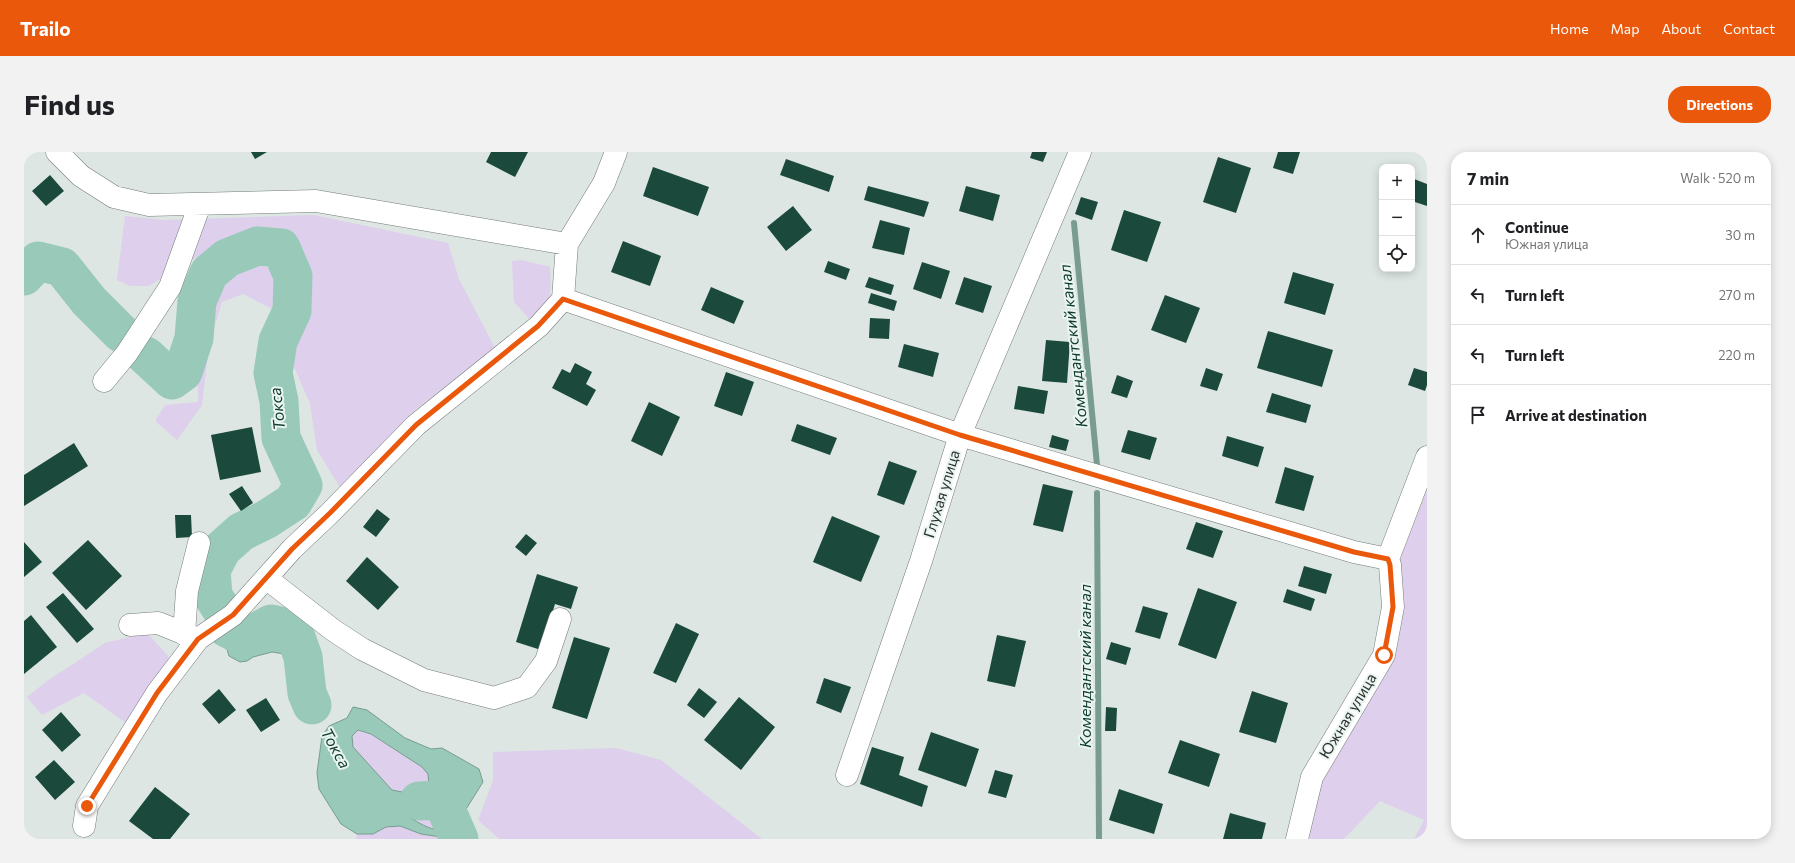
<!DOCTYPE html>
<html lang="en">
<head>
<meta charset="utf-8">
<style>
	:root { --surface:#fff; --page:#f2f2f2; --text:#202124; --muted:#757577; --line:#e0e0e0; --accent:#ea580c }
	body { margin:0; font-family:Commissioner,sans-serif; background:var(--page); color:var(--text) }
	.controls { position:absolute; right:12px; top:12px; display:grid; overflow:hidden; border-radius:8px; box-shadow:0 2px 10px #0003 }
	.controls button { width:36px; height:36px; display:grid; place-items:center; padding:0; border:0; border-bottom:1px solid var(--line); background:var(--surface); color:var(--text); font:20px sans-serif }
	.stop { position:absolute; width:12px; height:12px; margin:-9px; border:3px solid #ea580c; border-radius:50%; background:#fff }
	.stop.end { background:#ea580c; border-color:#fff; box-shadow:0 1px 4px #0008 }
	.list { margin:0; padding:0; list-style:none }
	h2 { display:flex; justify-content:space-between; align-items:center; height:52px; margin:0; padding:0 16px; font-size:17px }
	h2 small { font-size:13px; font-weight:400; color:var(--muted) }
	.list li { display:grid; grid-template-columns:26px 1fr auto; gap:12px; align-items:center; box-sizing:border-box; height:60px; padding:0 16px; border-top:1px solid var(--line) }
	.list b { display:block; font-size:15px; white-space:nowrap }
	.list p { margin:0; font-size:13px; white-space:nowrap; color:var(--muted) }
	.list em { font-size:13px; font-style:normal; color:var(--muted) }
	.icon { flex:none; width:22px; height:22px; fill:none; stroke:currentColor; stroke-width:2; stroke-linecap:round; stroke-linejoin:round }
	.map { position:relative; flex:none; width:1403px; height:687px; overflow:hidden; border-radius:16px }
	header { display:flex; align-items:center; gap:24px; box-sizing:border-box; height:56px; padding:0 20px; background:var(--accent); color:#fff }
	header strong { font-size:19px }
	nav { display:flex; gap:22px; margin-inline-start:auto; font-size:14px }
	.intro { display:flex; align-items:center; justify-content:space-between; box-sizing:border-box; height:96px; padding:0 24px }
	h1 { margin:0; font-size:28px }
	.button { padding:10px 18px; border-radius:16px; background:var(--accent); color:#fff; font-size:14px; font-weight:700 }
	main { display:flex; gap:24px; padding:0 24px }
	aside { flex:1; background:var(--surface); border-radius:16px; box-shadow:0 2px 10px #0003 }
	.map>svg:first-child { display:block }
</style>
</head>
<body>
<header>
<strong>Trailo</strong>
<nav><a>Home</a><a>Map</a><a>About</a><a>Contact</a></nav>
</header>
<div class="intro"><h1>Find us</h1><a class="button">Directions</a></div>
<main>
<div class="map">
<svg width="1403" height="687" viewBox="0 0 1403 687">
	<rect width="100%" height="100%" fill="#dde6e3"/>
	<path fill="#decfed" d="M290 63 424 91 435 127 471 196 387 261 317 337 293 298 286 252 267 208 278 164 275 123 262 93 234 89 197 91 125 134H106L93 128 101 64 139 68Z
		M498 108 526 115C527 143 529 150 507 169L490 150 488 109Z
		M238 114 253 118 264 131 258 162 219 142 198 150 185 193 178 253 153 288 131 269 141 253 174 250 173 212 182 169 185 143 203 122 221 115Z
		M1403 339V687H1390L1400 668 1356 649 1320 687H1283L1299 626 1367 506 1374 412Z
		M123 481 144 504 145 515 102 571 60 541 18 563 3 545 23 529 81 491Z
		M334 578 347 582 398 615 404 622 405 634 383 641 368 638 329 595 328 584Z
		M592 596 637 608 738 687H475L454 668 469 629V600Z
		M389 656 403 657 417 663 420 671 416 678C404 677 395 671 385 665L384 660Z
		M376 674 397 682 425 687H332L333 682H349L362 675Z"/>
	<path fill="#99cab9" stroke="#789c90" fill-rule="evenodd" d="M188 425 189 444 201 463 203 476 222 486 247 472 269 477 279 505 248 500 229 505 223 509 216 510 205 504 202 494 192 488 191 469 185 459 180 442Z
		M329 555 343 558 381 586 407 597 418 596 455 617 459 630 424 686 397 682 376 674 362 675 349 682H333L317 672 295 637 293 621 298 584 305 574 323 566ZM334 578 347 582 398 615 404 622 405 634 383 641 368 638 329 595 328 584ZM389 656 403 657 417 663 420 672 416 678C404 677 395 671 385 665L384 660Z"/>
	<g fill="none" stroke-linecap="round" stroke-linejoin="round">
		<path stroke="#789c90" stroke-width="6" d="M1050 71 1073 313
			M1073 341 1075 687"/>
		<path stroke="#99cab9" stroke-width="39" d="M0 124 14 109 38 115 65 149 97 181
			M122 204 148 228 159 220 170 186 173 149 185 121 203 106 233 94 257 96 269 124 268 159 254 189 249 221 255 249 257 286 279 333 269 350 243 367 217 380 198 397 187 418 189 444 201 463 203 476 222 486 247 472 269 477 279 505 283 541 288 553
			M395 649 418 648 435 687"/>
	</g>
	<path fill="#1b4a3d" d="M227 0H243L231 7Z
		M467 0H504L491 25 462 10Z
		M1008 0H1023L1019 10 1006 6Z
		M1254 0H1276L1269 22 1249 16Z
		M1194 5 1227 16 1212 61 1179 50Z
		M762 7 810 24 805 40 756 23Z
		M629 15 685 35 674 64 619 44Z
		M26 23 40 39 22 54 8 39Z
		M1390 27 1403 32V54L1388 49V33Z
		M844 34 905 50 900 65 840 48Z
		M942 34 976 43 969 69 935 59Z
		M1057 45 1074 50 1068 68 1051 62Z
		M769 54 788 78 762 99 743 75Z
		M1100 58 1137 70 1123 110 1087 98Z
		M856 68 886 76 880 103 848 96Z
		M599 89 637 104 626 134 587 120Z
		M804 109 826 117 822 128 800 120Z
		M898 110 926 119 917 147 889 137Z
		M1269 120 1310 132 1301 163 1260 151Z
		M845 125 870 133 867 143 841 135Z
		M940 125 968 134 959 161 931 152Z
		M687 135 720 149 710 172 677 158Z
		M847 141 873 149 870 159 844 151Z
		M1141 143 1176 156 1162 191 1127 178Z
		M846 166 866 167 865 187 845 186Z
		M1244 179 1309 198 1298 235 1233 216Z
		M1022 188 1046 190 1043 231 1018 229Z
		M880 192 915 201 909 225 874 215Z
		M551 211 568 220 562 232 572 238 563 254 528 236 538 217 546 221Z
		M1182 216 1199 222 1193 239 1176 234Z
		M1390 216 1403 220V233L1401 239 1384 233Z
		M702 220 730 230 718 264 690 254Z
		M1093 223 1109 229 1103 246 1087 241Z
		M994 234 1024 239 1020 262 990 257Z
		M1248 241 1287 253 1282 271 1242 260Z
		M625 250 656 265 638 304 607 289Z
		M773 272 813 286 806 303 767 289Z
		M228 275 237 320 196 328 187 283Z
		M1104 278 1133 286 1126 308 1097 300Z
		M1028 283 1045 288 1042 299 1025 295Z
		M1203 284 1240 295 1234 315 1198 304Z
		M50 291 64 314 0 354V323Z
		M865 309 893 319 880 353 853 343Z
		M1261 315 1290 324 1280 359 1251 351Z
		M1019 332 1049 339 1039 380 1009 373Z
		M218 334 229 351 217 359 205 342Z
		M353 357 366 367 352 385 339 375Z
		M151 363H167L168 385 152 386Z
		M808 364 856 384 837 430 789 410Z
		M1172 370 1199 379 1189 406 1162 397Z
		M502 382 513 391 502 404 491 395Z
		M64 388 98 424 62 458 28 421Z
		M0 390 18 410 0 425Z
		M343 405 375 435 354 458 322 429Z
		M1280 414 1308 422 1302 442 1274 434Z
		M513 422 554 435 547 457 531 452 517 498 492 490Z
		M1174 436 1213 450 1192 507 1154 493Z
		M1263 437 1291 447 1287 459 1259 450Z
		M39 441 70 477 53 491 22 455Z
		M1119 454 1144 461 1136 487 1111 480Z
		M7 463 33 495 0 522V469Z
		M652 471 675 482 652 531 629 521Z
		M973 483 1002 489 991 535 963 529Z
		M550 485 586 496 563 567 528 556Z
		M1087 490 1107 496 1102 513 1082 507Z
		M800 526 827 535 817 561 792 551Z
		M675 536 693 550 680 566 663 553Z
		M195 537 212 558 195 572 178 552Z
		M1228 539 1264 551 1252 591 1215 580Z
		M715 545 751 575 717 618 680 588Z
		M242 546 256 568 237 580 222 558Z
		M1082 555 1093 556 1092 579H1081Z
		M37 560 57 583 38 600 18 578Z
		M907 580 955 597 942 635 894 618Z
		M1156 588 1196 602 1185 635 1144 621Z
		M848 595 880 605 875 623 904 634 898 655 836 632Z
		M30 608 51 630 31 648 11 625Z
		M971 618 989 623 982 646 964 641Z
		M131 635 166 662 146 687H129L105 669Z
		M1095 637 1139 652 1130 682 1085 668Z
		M1206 661 1242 671 1238 687H1199Z"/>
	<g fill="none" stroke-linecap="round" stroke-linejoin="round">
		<g stroke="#747c79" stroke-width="23">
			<path id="minor" d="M33 0 57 24 90 45 125 53 292 49 543 92
				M539 147 936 283 1330 400 1364 407
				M539 147 543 92 580 31 592 0
				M80 229 103 201 146 135 176 52
				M242 426 309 478 338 497 400 528 470 546 503 535 522 509 536 467
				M106 473 134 471 174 487 209 463 268 397 306 361 392 273 515 174 539 147
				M160 482 163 439 175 391
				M823 623 897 409 936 283 1056 0
				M60 674 63 654 103 589 133 541 174 487
				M1273 687 1288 625 1360 503 1369 455 1366 413 1364 407 1403 305"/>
		</g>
		<use href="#minor" stroke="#fff" stroke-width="22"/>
	</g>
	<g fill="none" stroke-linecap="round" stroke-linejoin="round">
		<path stroke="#ea580c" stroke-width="5" d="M63 654 133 541 174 487 209 463 268 397 306 361 392 273 514 174 539 147 936 283 1330 400 1364 407 1366 413 1369 455 1360 503"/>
	</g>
	<g text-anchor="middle" stroke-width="4" stroke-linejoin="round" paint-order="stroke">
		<g font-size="15" fill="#2c302f" stroke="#eaf4f0">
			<text transform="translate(918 342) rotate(-73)" y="5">Глухая улица</text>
			<text transform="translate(1324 564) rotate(-59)" y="5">Южная улица</text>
		</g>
		<g font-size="16" font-style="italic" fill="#103c30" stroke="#eaf4f0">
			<text transform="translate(1049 194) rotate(-96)" y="6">Комендантский канал</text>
			<text transform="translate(253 257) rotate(-96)" y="6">Токса</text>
			<text transform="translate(1061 514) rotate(-90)" y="6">Комендантский канал</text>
			<text transform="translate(312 596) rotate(61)" y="6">Токса</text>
		</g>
	</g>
</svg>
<div class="controls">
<button>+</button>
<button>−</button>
<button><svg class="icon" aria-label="locate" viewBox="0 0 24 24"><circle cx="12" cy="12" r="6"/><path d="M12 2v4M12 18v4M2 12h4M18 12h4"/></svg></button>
</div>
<div class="stop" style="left:1360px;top:503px"></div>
<div class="stop end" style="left:63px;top:654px"></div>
</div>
<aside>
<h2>7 min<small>Walk · 520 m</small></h2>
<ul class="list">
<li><svg class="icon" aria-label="ahead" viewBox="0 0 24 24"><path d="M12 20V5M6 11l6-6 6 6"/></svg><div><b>Continue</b><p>Южная улица</p></div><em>30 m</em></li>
<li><svg class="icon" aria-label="left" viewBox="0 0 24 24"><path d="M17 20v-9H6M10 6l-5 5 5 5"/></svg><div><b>Turn left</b></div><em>270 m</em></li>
<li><svg class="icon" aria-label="left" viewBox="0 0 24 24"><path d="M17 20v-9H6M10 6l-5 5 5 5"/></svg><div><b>Turn left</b></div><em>220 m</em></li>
<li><svg class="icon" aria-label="arrive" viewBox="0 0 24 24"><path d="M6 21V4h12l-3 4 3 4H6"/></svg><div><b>Arrive at destination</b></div></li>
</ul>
</aside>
</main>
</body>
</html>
